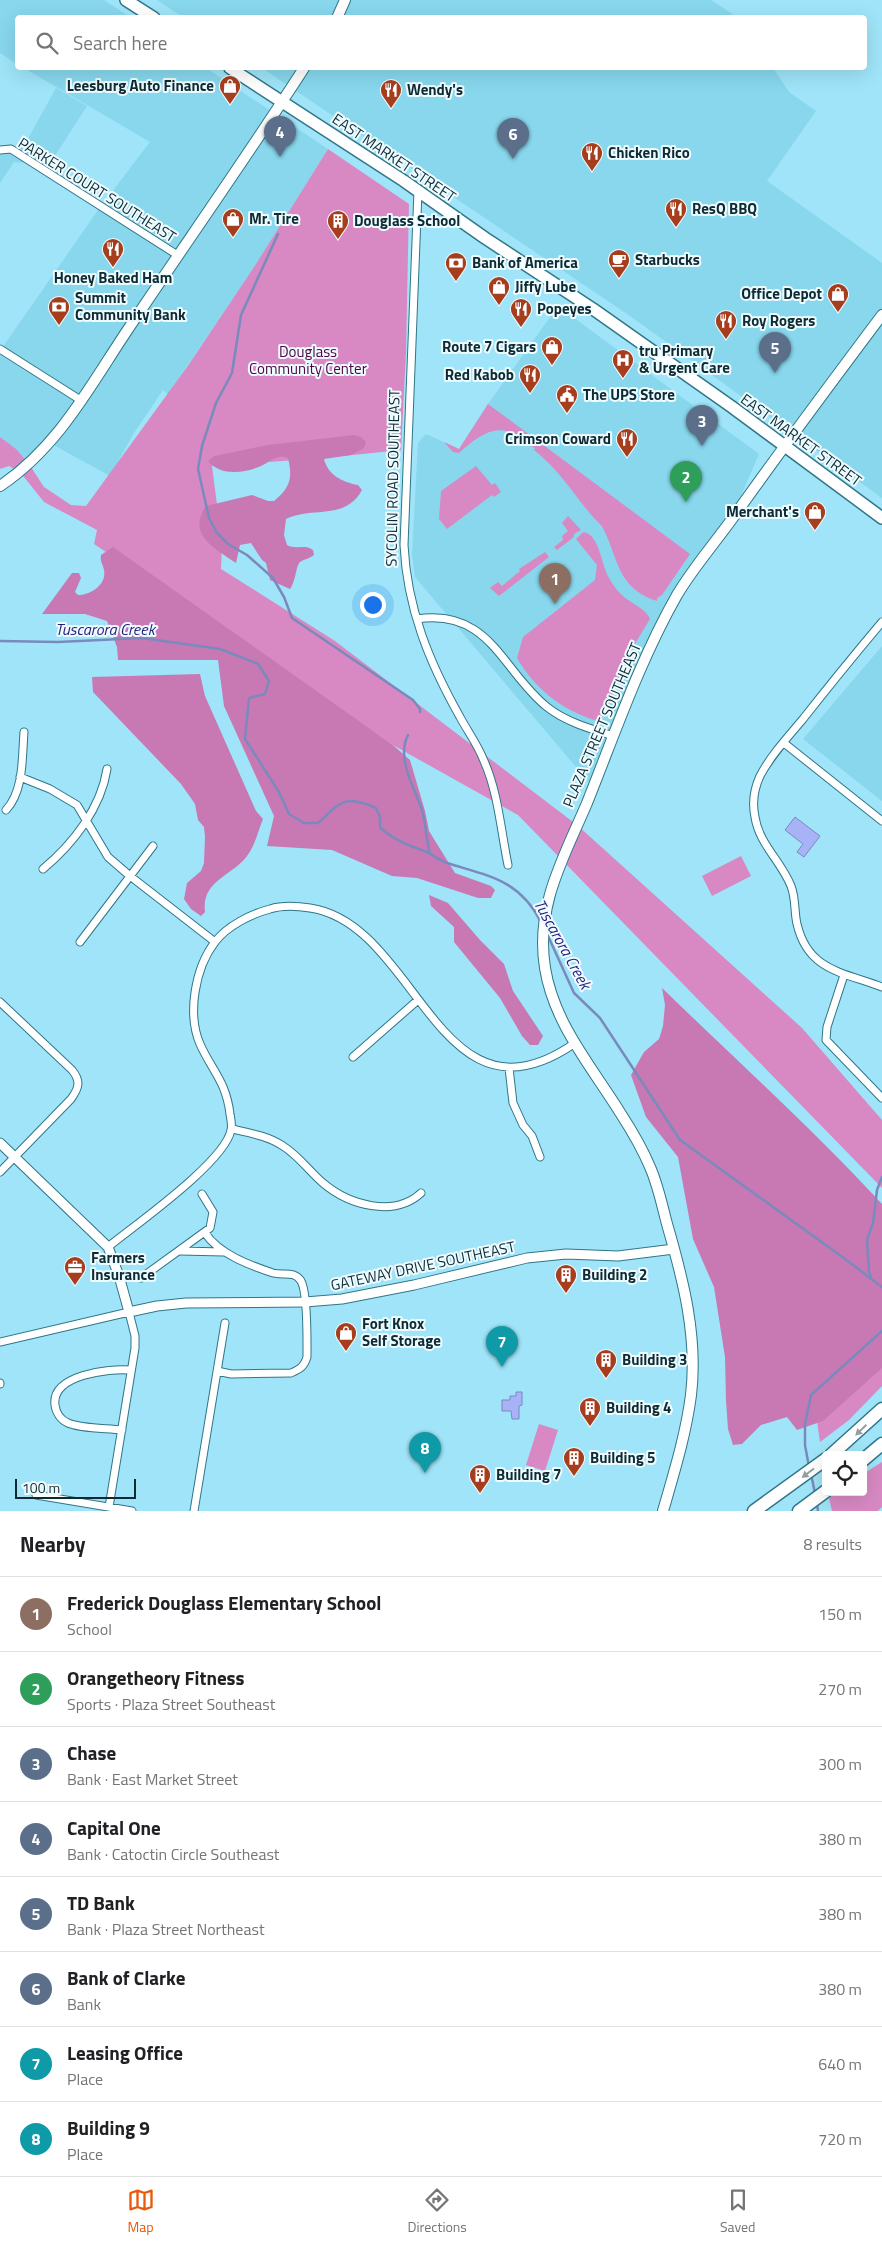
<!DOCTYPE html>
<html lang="en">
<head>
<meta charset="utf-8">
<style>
	:root { --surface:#fff; --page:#f2f2f2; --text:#202124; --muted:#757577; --line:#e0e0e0; --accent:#ea580c }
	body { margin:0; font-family:"Titillium Web",sans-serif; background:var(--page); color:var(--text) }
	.controls { position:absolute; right:15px; bottom:15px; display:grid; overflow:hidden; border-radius:5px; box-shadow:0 5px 20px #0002 }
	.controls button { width:45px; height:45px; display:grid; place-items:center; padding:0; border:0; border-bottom:1px solid var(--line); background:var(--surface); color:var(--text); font:25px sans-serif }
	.scale { position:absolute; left:15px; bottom:12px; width:121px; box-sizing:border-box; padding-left:5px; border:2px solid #0e2b33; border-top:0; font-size:14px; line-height:18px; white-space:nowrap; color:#0e2b33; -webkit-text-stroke:4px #eefbff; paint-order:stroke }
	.you { position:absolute; left:372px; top:604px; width:18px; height:18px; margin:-12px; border:4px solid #fff; border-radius:50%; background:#1a73e8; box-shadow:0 0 0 8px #1a73e833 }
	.badge { display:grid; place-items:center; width:32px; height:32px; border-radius:50%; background:var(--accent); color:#fff; font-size:16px; font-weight:700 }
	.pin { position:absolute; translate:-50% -41px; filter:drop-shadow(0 1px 2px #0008) }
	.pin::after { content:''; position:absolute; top:26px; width:18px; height:15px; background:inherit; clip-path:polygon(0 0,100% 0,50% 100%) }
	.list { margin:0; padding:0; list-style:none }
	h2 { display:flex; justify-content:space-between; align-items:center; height:65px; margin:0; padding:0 20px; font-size:21px }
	h2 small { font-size:16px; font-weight:400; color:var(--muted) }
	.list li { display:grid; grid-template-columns:32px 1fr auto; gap:15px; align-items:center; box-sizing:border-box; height:75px; padding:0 20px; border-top:1px solid var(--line) }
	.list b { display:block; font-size:19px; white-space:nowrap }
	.list p { margin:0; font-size:16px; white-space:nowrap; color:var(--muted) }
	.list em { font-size:16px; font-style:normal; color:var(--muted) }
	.icon { flex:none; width:28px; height:28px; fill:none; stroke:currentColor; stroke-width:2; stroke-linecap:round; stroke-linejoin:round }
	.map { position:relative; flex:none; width:882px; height:1511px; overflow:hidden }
	.search { position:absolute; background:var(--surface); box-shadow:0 5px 20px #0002; left:15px; right:15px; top:15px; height:55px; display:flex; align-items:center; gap:12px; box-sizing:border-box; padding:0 18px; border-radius:5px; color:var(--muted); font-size:19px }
	.sheet { height:665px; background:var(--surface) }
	nav { display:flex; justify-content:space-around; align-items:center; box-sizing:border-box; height:70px; border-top:1px solid var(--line); background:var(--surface); font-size:14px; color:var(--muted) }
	nav a { display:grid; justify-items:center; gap:2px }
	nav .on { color:var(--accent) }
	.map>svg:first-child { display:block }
</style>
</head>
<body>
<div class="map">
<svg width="882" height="1511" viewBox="0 0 882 1511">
	<rect width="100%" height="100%" fill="#9fe4f8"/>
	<path fill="#88d7ed" d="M0 0H104L130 17 18 18 17 64 0 53Z
		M157 0H711L737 17 184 18Z
		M24 68H206L328 149 256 264 168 394 163 390 134 433 110 476 50 443 29 464 0 437V351L98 210 150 142Z
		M262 68H773L789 92 816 111 767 181 882 263V498L633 318Z
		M56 88 87 106 49 165 14 162 0 183V153L25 144Z
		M558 306 759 454 730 521 680 591 593 787 415 577 412 555 418 443 426 434 459 449 488 404Z
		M882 646V801L803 739Z"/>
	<path fill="#d889c3" d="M328 149 409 204 406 353 401 450 324 458 212 466 222 543 221 569 335 641 577 825 802 1028 882 1120V1188L518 815 391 744 94 544 97 530 44 502 20 472 9 466 0 469V437L16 449 29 464 44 487 71 505 86 506 187 367 256 264Z
		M488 404 690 554 662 595 657 598V601C617 589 618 557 603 528 600 523 592 517 588 511 571 490 556 467 534 450L535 448C529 446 522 439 516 435 494 422 475 439 459 453L453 452 444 442 459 449Z
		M476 466 492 485 495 483 501 492 494 497 492 495 447 529 439 519 441 491Z
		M568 516 581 530 574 534V537L557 550 554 547 563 540 562 536 568 531 562 523Z
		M583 532C600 534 601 565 609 578 613 585 617 591 623 596 631 603 647 610 650 619L630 652 603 717 594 720C561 709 535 689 517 658L523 637 595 580 597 565 576 539Z
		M545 552 549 557 499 596 490 588 498 582 502 586 520 571 519 569Z
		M741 856 751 876 712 896 702 876Z
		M882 1348V1386L849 1420 820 1442 815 1408Z
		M539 1424 558 1430 545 1471 526 1465Z
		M882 1462V1507L878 1511H832L829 1498 837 1492H863V1474Z"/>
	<path fill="#c879b4" d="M354 435 361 437 366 442 364 448 351 455 324 459C328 475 342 482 358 485L362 490C345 521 313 506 286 519L284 535 287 545C296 550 305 544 313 550L314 555C309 559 304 559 300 562 296 565 296 581 290 589L270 580 266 563 262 560 251 543 240 545 236 563C216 549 186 535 206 506L252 495 268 501H274C290 488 293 478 288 458 278 454 271 461 263 465 246 473 221 477 208 461L214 456 268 445Z
		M113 547 394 746 410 760 425 811 429 831 455 873 491 886 495 890 491 898H478L417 878 392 876 332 850 267 846 274 816 224 706 218 660H118L117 647 107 621 85 614H42L72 573H79L81 578 75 592 78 595C90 595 107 585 104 570 103 564 100 562 101 555Z
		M200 674 205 696 256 811 263 819C258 831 255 846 247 856 232 876 201 881 205 912L201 916 191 909 184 899 187 883 201 871 204 863 205 837 204 827 198 820 195 804 181 784 93 692 92 677Z
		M429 895 448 903 480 940 504 964 513 991 543 1036 538 1045H530L522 1036 500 998 454 942V927L431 906Z
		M662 988C736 1060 812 1128 882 1204V1368L823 1421 797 1430 787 1417 761 1425 742 1444 733 1445 728 1429 726 1401 725 1357 714 1287 693 1239 678 1157 646 1117 631 1075 644 1052 659 1039 663 1026 665 1005Z"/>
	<path fill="#a8b2f7" stroke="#7a8abc" d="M795 817 820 836 804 857 797 852 803 844 785 830Z
		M516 1392H522V1405L519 1406V1419H512L511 1411H502V1400H510V1396H516Z"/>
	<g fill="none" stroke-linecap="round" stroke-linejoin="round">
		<path stroke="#7a8abc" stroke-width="2.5" d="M278 234 241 315 232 373 216 403 202 446 198 469 209 518 217 533 228 544 247 555 273 578 284 597 292 618 413 700 420 709V712
			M0 641 58 642 142 638 220 649 258 664 269 681 265 694 249 698 245 739 279 792 289 814 304 823H318C341 802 344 794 376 808L380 817V827C393 840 410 846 427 852 434 855 440 861 447 863 488 876 519 879 541 922
			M408 735C396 758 414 787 422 810 426 824 426 839 430 853
			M548 936 574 993 600 1018 680 1140 841 1256 882 1287
			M871 1278 869 1271 867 1240 873 1223 877 1190 882 1177
			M809 1467 805 1445V1424L811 1395 882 1331
			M811 1474 815 1493
			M817 1504 818 1511"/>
		<g stroke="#307687" stroke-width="9">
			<path id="minor" d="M0 150 11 149 179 256
				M418 191 404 545C407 608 429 662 460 717 468 732 478 745 484 761 498 792 501 831 508 865
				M0 349 82 401
				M417 619C490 608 502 671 547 707 566 722 591 729 614 736
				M882 622C855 654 829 686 803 719 788 737 771 755 760 776 754 789 752 803 755 817 759 844 781 861 791 886 796 899 794 911 797 924 808 971 843 972 882 987
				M784 743 882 821
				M20 777 50 789 77 805 108 857 130 876 215 942
				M6 810C24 791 22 757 24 732
				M43 869C73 844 101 808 107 769
				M80 942 153 846
				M844 975 827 1027 826 1040 882 1098
				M0 1002 72 1070C81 1081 79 1088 71 1099L0 1172
				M353 1057 418 1000
				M509 1068 513 1103 523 1125 532 1136 540 1157
				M232 1129C250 1133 268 1136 283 1146 299 1156 309 1171 323 1183 349 1205 394 1218 421 1193
				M205 1233C219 1254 249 1265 273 1273 283 1276 294 1270 301 1281 308 1293 307 1341 307 1357 304 1367 300 1369 291 1373L231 1374 217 1371
				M108 1247C135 1225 225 1162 231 1130 232 1126 231 1119 230 1114 226 1081 212 1071 200 1044 187 1014 195 968 215 942 227 926 251 914 270 909 283 905 297 906 310 908 419 924 438 1138 575 1043
				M180 1251 224 1252
				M141 1278 210 1228 213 1212 202 1194
				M0 1342 129 1312 135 1336V1348L109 1507
				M0 1383V1384
				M122 1430C107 1428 82 1429 68 1423 61 1420 56 1413 55 1405 51 1375 109 1368 130 1370
				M36 1495 132 1511
				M194 1511 225 1323"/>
		</g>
		<g stroke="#307687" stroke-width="11">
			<path id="tertiary" d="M0 1143 108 1247 119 1276 129 1312 157 1306 186 1303 305 1302 342 1299 414 1285 527 1258 566 1254 618 1256 674 1249"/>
		</g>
		<g stroke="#307687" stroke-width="12">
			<path id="secondary" d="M337 18 345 0
				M0 486C63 444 95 376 137 316 193 233 250 152 304 68
				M663 1511C674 1473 686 1434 691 1395 698 1337 683 1279 667 1224 662 1205 658 1185 650 1167 642 1148 632 1131 621 1114 592 1067 554 1024 545 968 535 906 564 857 587 803 615 733 640 660 677 595 693 568 714 544 732 519 781 450 831 383 882 315"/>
		</g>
		<g stroke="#307687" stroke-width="14">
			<path id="primary" d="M126 0 154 18
				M230 68 404 181 485 238 593 309 732 407 882 518"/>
		</g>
		<g stroke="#307687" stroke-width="15">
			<path id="motorway" d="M831 1455 882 1409
				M863 1460 882 1444
				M754 1511 826 1459
				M799 1511 826 1491"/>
		</g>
		<use href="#minor" stroke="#fff" stroke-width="7"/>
		<use href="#tertiary" stroke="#fff" stroke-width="9"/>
		<use href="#secondary" stroke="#fff" stroke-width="10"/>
		<use href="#primary" stroke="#fff" stroke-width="11"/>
		<use href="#motorway" stroke="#fff" stroke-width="12"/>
	</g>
	<defs><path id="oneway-solid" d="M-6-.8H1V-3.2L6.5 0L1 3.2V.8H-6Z" transform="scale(1.25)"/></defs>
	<g fill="#93a0a3">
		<use href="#oneway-solid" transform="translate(861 1430) rotate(136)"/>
		<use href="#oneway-solid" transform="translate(808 1473) rotate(143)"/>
	</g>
	<defs>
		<g id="shop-pin" transform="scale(1.125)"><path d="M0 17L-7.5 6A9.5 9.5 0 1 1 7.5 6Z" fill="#a63e1e" stroke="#eefbff"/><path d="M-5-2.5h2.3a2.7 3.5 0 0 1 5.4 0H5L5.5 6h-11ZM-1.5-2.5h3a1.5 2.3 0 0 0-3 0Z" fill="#fff"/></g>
		<g id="restaurant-pin" transform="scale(1.125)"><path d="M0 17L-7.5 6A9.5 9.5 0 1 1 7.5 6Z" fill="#a63e1e" stroke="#eefbff"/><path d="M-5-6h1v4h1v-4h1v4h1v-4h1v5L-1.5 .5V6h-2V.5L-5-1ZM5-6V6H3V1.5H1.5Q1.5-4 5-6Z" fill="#fff"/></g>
		<g id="building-pin" transform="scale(1.125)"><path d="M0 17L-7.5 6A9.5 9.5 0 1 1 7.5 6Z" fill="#a63e1e" stroke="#eefbff"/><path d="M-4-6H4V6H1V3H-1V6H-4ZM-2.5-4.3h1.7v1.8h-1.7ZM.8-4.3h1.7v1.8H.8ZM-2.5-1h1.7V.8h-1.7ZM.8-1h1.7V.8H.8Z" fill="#fff"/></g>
		<g id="cafe-pin" transform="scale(1.125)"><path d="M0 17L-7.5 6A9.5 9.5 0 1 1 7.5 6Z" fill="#a63e1e" stroke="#eefbff"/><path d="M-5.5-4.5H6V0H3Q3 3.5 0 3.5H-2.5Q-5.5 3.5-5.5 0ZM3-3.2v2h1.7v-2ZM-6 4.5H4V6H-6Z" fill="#fff"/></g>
		<g id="bank-pin" transform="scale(1.125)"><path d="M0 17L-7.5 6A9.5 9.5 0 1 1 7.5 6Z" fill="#a63e1e" stroke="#eefbff"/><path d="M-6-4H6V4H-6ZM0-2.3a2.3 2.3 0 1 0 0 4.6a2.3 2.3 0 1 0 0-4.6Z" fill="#fff"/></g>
		<g id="hospital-pin" transform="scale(1.125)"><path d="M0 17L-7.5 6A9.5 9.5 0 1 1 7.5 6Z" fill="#a63e1e" stroke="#eefbff"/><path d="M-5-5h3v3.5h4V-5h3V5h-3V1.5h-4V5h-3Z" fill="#fff"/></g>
		<g id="civic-pin" transform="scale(1.125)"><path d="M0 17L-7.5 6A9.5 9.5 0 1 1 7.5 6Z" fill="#a63e1e" stroke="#eefbff"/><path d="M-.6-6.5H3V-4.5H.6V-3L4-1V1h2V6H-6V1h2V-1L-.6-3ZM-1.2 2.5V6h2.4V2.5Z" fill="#fff"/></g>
		<g id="office-pin" transform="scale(1.125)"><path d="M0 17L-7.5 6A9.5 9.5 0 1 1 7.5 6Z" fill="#a63e1e" stroke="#eefbff"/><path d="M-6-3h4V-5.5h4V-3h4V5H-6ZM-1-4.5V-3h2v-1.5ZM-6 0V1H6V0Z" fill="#fff"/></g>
	</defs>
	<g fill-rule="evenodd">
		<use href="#shop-pin" x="230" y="86"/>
		<use href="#restaurant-pin" x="391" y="90"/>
		<use href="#restaurant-pin" x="592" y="153"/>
		<use href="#restaurant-pin" x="676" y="209"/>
		<use href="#shop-pin" x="233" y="219"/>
		<use href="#building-pin" x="338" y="221"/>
		<use href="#restaurant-pin" x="113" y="249"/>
		<use href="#cafe-pin" x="619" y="260"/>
		<use href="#bank-pin" x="456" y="263"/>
		<use href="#shop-pin" x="499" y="287"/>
		<use href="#shop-pin" x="838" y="294"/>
		<use href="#bank-pin" x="59" y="307"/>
		<use href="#restaurant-pin" x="521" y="309"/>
		<use href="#restaurant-pin" x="726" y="321"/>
		<use href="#shop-pin" x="552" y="347"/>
		<use href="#hospital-pin" x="623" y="360"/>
		<use href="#restaurant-pin" x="530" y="375"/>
		<use href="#civic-pin" x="567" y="395"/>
		<use href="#restaurant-pin" x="627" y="439"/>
		<use href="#shop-pin" x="815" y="512"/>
		<use href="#office-pin" x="75" y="1267"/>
		<use href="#building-pin" x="566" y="1275"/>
		<use href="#shop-pin" x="346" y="1333"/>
		<use href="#building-pin" x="606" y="1360"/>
		<use href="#building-pin" x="590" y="1408"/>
		<use href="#building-pin" x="574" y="1458"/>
		<use href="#building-pin" x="480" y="1475"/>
	</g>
	<g text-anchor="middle" stroke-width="4" stroke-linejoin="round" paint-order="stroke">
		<g font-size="15" font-weight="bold" fill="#0e2b33" stroke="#eefbff" text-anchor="start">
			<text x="214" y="91" text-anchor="end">Leesburg Auto Finance</text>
			<text x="407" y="95">Wendy's</text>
			<text x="608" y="158">Chicken Rico</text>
			<text x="692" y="214">ResQ BBQ</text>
			<text x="249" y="224">Mr. Tire</text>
			<text x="354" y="226">Douglass School</text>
			<text x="635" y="265">Starbucks</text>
			<text x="472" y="268">Bank of America</text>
			<text x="113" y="283" text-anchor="middle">Honey Baked Ham</text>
			<text x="515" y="292">Jiffy Lube</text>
			<text x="822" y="299" text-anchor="end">Office Depot</text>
			<text x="75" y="303">Summit<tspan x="75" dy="17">Community Bank</tspan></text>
			<text x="537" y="314">Popeyes</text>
			<text x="742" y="326">Roy Rogers</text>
			<text x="536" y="352" text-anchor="end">Route 7 Cigars</text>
			<text x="639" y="356">tru Primary<tspan x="639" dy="17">&amp; Urgent Care</tspan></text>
			<text x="514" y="380" text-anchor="end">Red Kabob</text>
			<text x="583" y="400">The UPS Store</text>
			<text x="611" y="444" text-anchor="end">Crimson Coward</text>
			<text x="799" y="517" text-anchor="end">Merchant's</text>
			<text x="91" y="1263">Farmers<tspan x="91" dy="17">Insurance</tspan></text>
			<text x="582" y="1280">Building 2</text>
			<text x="362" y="1329">Fort Knox<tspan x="362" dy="17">Self Storage</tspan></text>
			<text x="622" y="1365">Building 3</text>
			<text x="606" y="1413">Building 4</text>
			<text x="590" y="1463">Building 5</text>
			<text x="496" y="1480">Building 7</text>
		</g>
		<g font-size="15" fill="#0e2b33" stroke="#eefbff">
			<text transform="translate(394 158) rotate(34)" y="5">EAST MARKET STREET</text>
			<text transform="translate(97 190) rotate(32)" y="5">PARKER COURT SOUTHEAST</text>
			<text transform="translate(801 440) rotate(36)" y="5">EAST MARKET STREET</text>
			<text transform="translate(393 478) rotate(-89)" y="5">SYCOLIN ROAD SOUTHEAST</text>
			<text transform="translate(602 725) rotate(-67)" y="5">PLAZA STREET SOUTHEAST</text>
			<text transform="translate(423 1266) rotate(-12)" y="5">GATEWAY DRIVE SOUTHEAST</text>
		</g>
		<g font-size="15" fill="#4e0441" stroke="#eefbff">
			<text x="308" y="357">Douglass<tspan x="308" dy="17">Community Center</tspan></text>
		</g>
		<g font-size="16" font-style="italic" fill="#251c7c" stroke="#eefbff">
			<text x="105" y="635">Tuscarora Creek</text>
			<text transform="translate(563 944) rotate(61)" y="6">Tuscarora Creek</text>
		</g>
	</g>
</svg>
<div class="controls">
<button><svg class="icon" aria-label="locate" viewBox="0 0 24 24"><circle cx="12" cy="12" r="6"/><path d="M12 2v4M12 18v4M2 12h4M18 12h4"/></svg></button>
</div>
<div class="scale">100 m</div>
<div class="you"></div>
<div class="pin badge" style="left:555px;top:604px;background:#8d6e63">1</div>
<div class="pin badge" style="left:686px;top:502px;background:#2e9e5b">2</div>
<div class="pin badge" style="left:702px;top:446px;background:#5c6f8a">3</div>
<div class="pin badge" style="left:280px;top:157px;background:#5c6f8a">4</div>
<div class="pin badge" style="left:775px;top:373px;background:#5c6f8a">5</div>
<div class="pin badge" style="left:513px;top:159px;background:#5c6f8a">6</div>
<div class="pin badge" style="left:502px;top:1367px;background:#0f9aa8">7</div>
<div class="pin badge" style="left:425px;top:1473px;background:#0f9aa8">8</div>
<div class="search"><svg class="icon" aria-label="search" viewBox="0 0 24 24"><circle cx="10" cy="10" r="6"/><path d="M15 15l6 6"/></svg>Search here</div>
</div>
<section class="sheet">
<h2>Nearby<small>8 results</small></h2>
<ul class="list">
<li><span class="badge" style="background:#8d6e63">1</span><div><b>Frederick Douglass Elementary School</b><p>School</p></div><em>150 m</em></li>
<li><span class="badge" style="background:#2e9e5b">2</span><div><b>Orangetheory Fitness</b><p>Sports · Plaza Street Southeast</p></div><em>270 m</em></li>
<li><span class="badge" style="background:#5c6f8a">3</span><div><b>Chase</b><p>Bank · East Market Street</p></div><em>300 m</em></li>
<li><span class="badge" style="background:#5c6f8a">4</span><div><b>Capital One</b><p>Bank · Catoctin Circle Southeast</p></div><em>380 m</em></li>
<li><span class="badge" style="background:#5c6f8a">5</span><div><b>TD Bank</b><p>Bank · Plaza Street Northeast</p></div><em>380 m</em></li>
<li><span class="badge" style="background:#5c6f8a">6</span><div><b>Bank of Clarke</b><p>Bank</p></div><em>380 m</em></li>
<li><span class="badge" style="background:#0f9aa8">7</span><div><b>Leasing Office</b><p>Place</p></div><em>640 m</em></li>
<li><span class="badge" style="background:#0f9aa8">8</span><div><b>Building 9</b><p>Place</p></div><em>720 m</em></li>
</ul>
</section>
<nav>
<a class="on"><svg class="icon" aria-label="map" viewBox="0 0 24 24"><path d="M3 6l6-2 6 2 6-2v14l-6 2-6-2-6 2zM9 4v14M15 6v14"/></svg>Map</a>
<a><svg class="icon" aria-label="directions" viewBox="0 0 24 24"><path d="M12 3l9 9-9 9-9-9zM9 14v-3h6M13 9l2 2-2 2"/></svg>Directions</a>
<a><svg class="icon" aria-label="saved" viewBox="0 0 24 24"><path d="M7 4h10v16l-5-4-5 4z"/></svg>Saved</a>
</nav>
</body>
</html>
